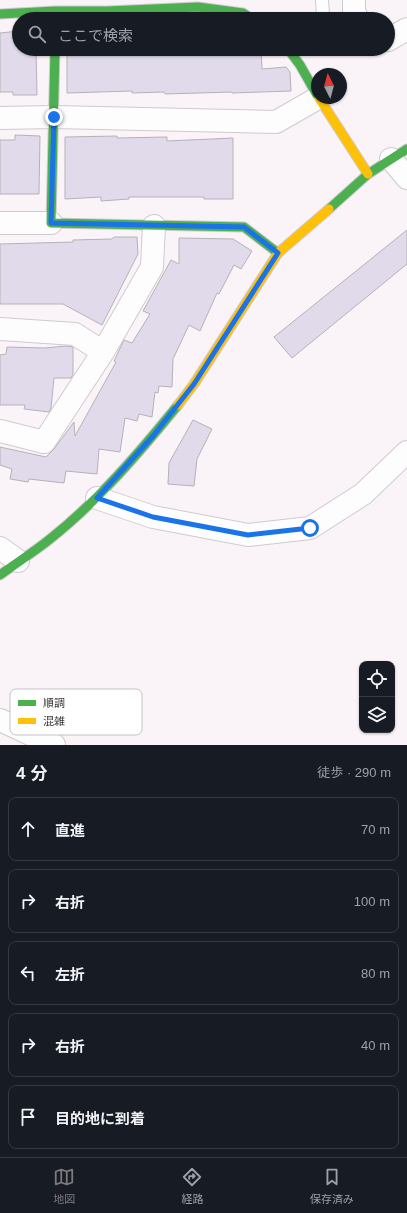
<!DOCTYPE html>
<html lang="ja">
<head>
<meta charset="utf-8">
<style>
	:root { --surface:#171b24; --page:#20242c; --text:#f1f3f6; --muted:#9ea1a6; --line:#363941; --accent:#7e797d }
	body { margin:0; font-family:Helvetica,"Noto Sans JP",sans-serif; background:var(--page); color:var(--text) }
	.controls { position:absolute; right:12px; bottom:12px; display:grid; overflow:hidden; border-radius:8px; box-shadow:0 1px 3px #0004 }
	.controls button { width:36px; height:36px; display:grid; place-items:center; padding:0; border:0; border-bottom:1px solid var(--line); background:var(--surface); color:var(--text); font:20px sans-serif }
	.compass { position:absolute; left:311px; top:68px; width:36px; height:36px; border-radius:50%; background:var(--surface); box-shadow:0 1px 3px #0004; rotate:354deg }
	.stop { position:absolute; width:12px; height:12px; margin:-9px; border:3px solid #1a73e8; border-radius:50%; background:#fff }
	.stop.end { background:#1a73e8; border-color:#fff; box-shadow:0 1px 4px #0008 }
	.list { margin:0; padding:0; list-style:none }
	h2 { display:flex; justify-content:space-between; align-items:center; height:52px; margin:0; padding:0 16px; font-size:17px }
	h2 small { font-size:13px; font-weight:400; color:var(--muted) }
	.list li { display:grid; grid-template-columns:26px 1fr auto; gap:12px; align-items:center; box-sizing:border-box; height:64px; margin:0 8px 8px; padding:0 8px; border:1px solid var(--line); border-radius:8px }
	.list b { display:block; font-size:15px; white-space:nowrap }
	.list em { font-size:13px; font-style:normal; color:var(--muted) }
	.icon { flex:none; width:22px; height:22px; fill:none; stroke:currentColor; stroke-width:2; stroke-linecap:round; stroke-linejoin:round }
	.map { position:relative; flex:none; width:407px; height:745px; overflow:hidden }
	.search { position:absolute; background:var(--surface); box-shadow:0 1px 3px #0004; left:12px; right:12px; top:12px; height:44px; display:flex; align-items:center; gap:10px; box-sizing:border-box; padding:0 14px; border-radius:22px; color:var(--muted); font-size:15px }
	.sheet { height:412px; background:var(--surface) }
	nav { display:flex; justify-content:space-around; align-items:center; box-sizing:border-box; height:56px; border-top:1px solid var(--line); background:var(--surface); font-size:11px; color:var(--muted) }
	nav a { display:grid; justify-items:center; gap:2px }
	nav .on { color:var(--accent) }
	.map>svg:first-child { display:block }
</style>
</head>
<body>
<div class="map">
<svg width="407" height="745" viewBox="0 0 407 745">
	<rect width="100%" height="100%" fill="#faf4f9"/>
	<path fill="#e1daea" stroke="#b5b2b6" d="M19 31V49H36L37 95H13V92H0V33Z
		M67 49H261L262 69 286 67 290 72 291 91 232 93V92L165 94 164 92 132 93V91L67 93Z
		M15 135 40 136 39 194H0V140H15Z
		M117 136V138L167 137V141L233 138V199H204V197H129V199L101 201V197L65 199V137Z
		M407 230V264L292 358 274 337Z
		M114 237H137L138 254 102 325 63 304H0V244L73 242V240L112 239Z
		M179 238 233 239 252 251 241 269 234 265 219 294 217 293 200 331 189 325 173 359 172 387 159 386 158 393 155 392 152 417 139 414 137 421 125 418 120 452 99 449 97 474 66 471 64 483 29 479 28 482 10 479 12 469 0 465V447L46 457 54 449 74 422 75 436 116 362 114 361 124 340 132 343 150 314 143 311 171 260 179 264Z
		M65 346 73 347V374L71 378H54L51 408 49 412 24 409 25 405H0V355L6 354 7 347 45 348Z
		M193 420 212 429 197 459 194 486 168 484 169 463Z"/>
	<g fill="none" stroke-linecap="round" stroke-linejoin="round">
		<g stroke="#cfcace" stroke-width="14">
			<path id="lane" d="M322 0 323 15"/>
		</g>
		<g stroke="#cfcace" stroke-width="24">
			<path id="street" d="M354 0V12L358 19
				M388 40 407 29
				M0 118 54 117 276 122 318 98
				M391 159 407 178
				M0 223H51
				M0 329 75 334 103 352 152 267 154 226
				M0 431 44 442 103 352
				M97 498 153 517 248 535 310 528 363 494 407 452
				M0 548 18 561
				M0 720 54 745"/>
		</g>
		<g stroke="#cfcace" stroke-width="11">
			<path id="fast" d="M0 14 55 11H107L198 7 243 13 252 19
				M55 49 51 223 244 227 278 253
				M288 49 300 65 317 95
				M329 209 368 174 407 149
				M0 575C16 563 34 552 50 539 98 501 139 453 178 405"/>
		</g>
		<g stroke="#cfcace" stroke-width="11">
			<path id="slow" d="M319 98 368 174
				M178 405 194 384 278 253 329 209"/>
		</g>
		<use href="#lane" stroke="#fefdfe" stroke-width="12"/>
		<use href="#street" stroke="#fefdfe" stroke-width="22"/>
		<use href="#fast" stroke="#4caf50" stroke-width="9"/>
		<use href="#slow" stroke="#ffc107" stroke-width="9"/>
	</g>
	<g fill="none" stroke-linecap="round" stroke-linejoin="round">
		<path stroke="#1a73e8" stroke-width="5" d="M54 117 51 223 244 227 278 253 194 384 153 436 97 498 153 517 248 535 310 528"/>
	</g>
	<rect x="10" y="689" width="132" height="46" rx="6" fill="#fff" stroke="#c4c3c4" stroke-width="1"/>
	<rect x="18" y="700" width="18" height="6" fill="#4caf50"/>
	<rect x="18" y="718" width="18" height="6" fill="#ffc107"/>
	<g font-size="11" fill="#3b373a">
		<text x="43" y="707">順調</text>
		<text x="43" y="725">混雑</text>
	</g>
</svg>
<div class="controls">
<button><svg class="icon" aria-label="locate" viewBox="0 0 24 24"><circle cx="12" cy="12" r="6"/><path d="M12 2v4M12 18v4M2 12h4M18 12h4"/></svg></button>
<button><svg class="icon" aria-label="layers" viewBox="0 0 24 24"><path d="M12 4l9 5-9 5-9-5zM3 14l9 5 9-5"/></svg></button>
</div>
<svg class="compass" viewBox="-18 -18 36 36"><path d="M0-13l5 13h-10z" fill="#e53935"/><path d="M0 13l5-13h-10z" fill="#9ea1a6"/></svg>
<div class="stop" style="left:310px;top:528px"></div>
<div class="stop end" style="left:54px;top:117px"></div>
<div class="search"><svg class="icon" aria-label="search" viewBox="0 0 24 24"><circle cx="10" cy="10" r="6"/><path d="M15 15l6 6"/></svg>ここで検索</div>
</div>
<section class="sheet">
<h2>4 分<small>徒歩 · 290 m</small></h2>
<ul class="list">
<li><svg class="icon" aria-label="ahead" viewBox="0 0 24 24"><path d="M12 20V5M6 11l6-6 6 6"/></svg><div><b>直進</b></div><em>70 m</em></li>
<li><svg class="icon" aria-label="right" viewBox="0 0 24 24"><path d="M7 20v-9h11M14 6l5 5-5 5"/></svg><div><b>右折</b></div><em>100 m</em></li>
<li><svg class="icon" aria-label="left" viewBox="0 0 24 24"><path d="M17 20v-9H6M10 6l-5 5 5 5"/></svg><div><b>左折</b></div><em>80 m</em></li>
<li><svg class="icon" aria-label="right" viewBox="0 0 24 24"><path d="M7 20v-9h11M14 6l5 5-5 5"/></svg><div><b>右折</b></div><em>40 m</em></li>
<li><svg class="icon" aria-label="arrive" viewBox="0 0 24 24"><path d="M6 21V4h12l-3 4 3 4H6"/></svg><div><b>目的地に到着</b></div></li>
</ul>
</section>
<nav>
<a class="on"><svg class="icon" aria-label="map" viewBox="0 0 24 24"><path d="M3 6l6-2 6 2 6-2v14l-6 2-6-2-6 2zM9 4v14M15 6v14"/></svg>地図</a>
<a><svg class="icon" aria-label="directions" viewBox="0 0 24 24"><path d="M12 3l9 9-9 9-9-9zM9 14v-3h6M13 9l2 2-2 2"/></svg>経路</a>
<a><svg class="icon" aria-label="saved" viewBox="0 0 24 24"><path d="M7 4h10v16l-5-4-5 4z"/></svg>保存済み</a>
</nav>
</body>
</html>
